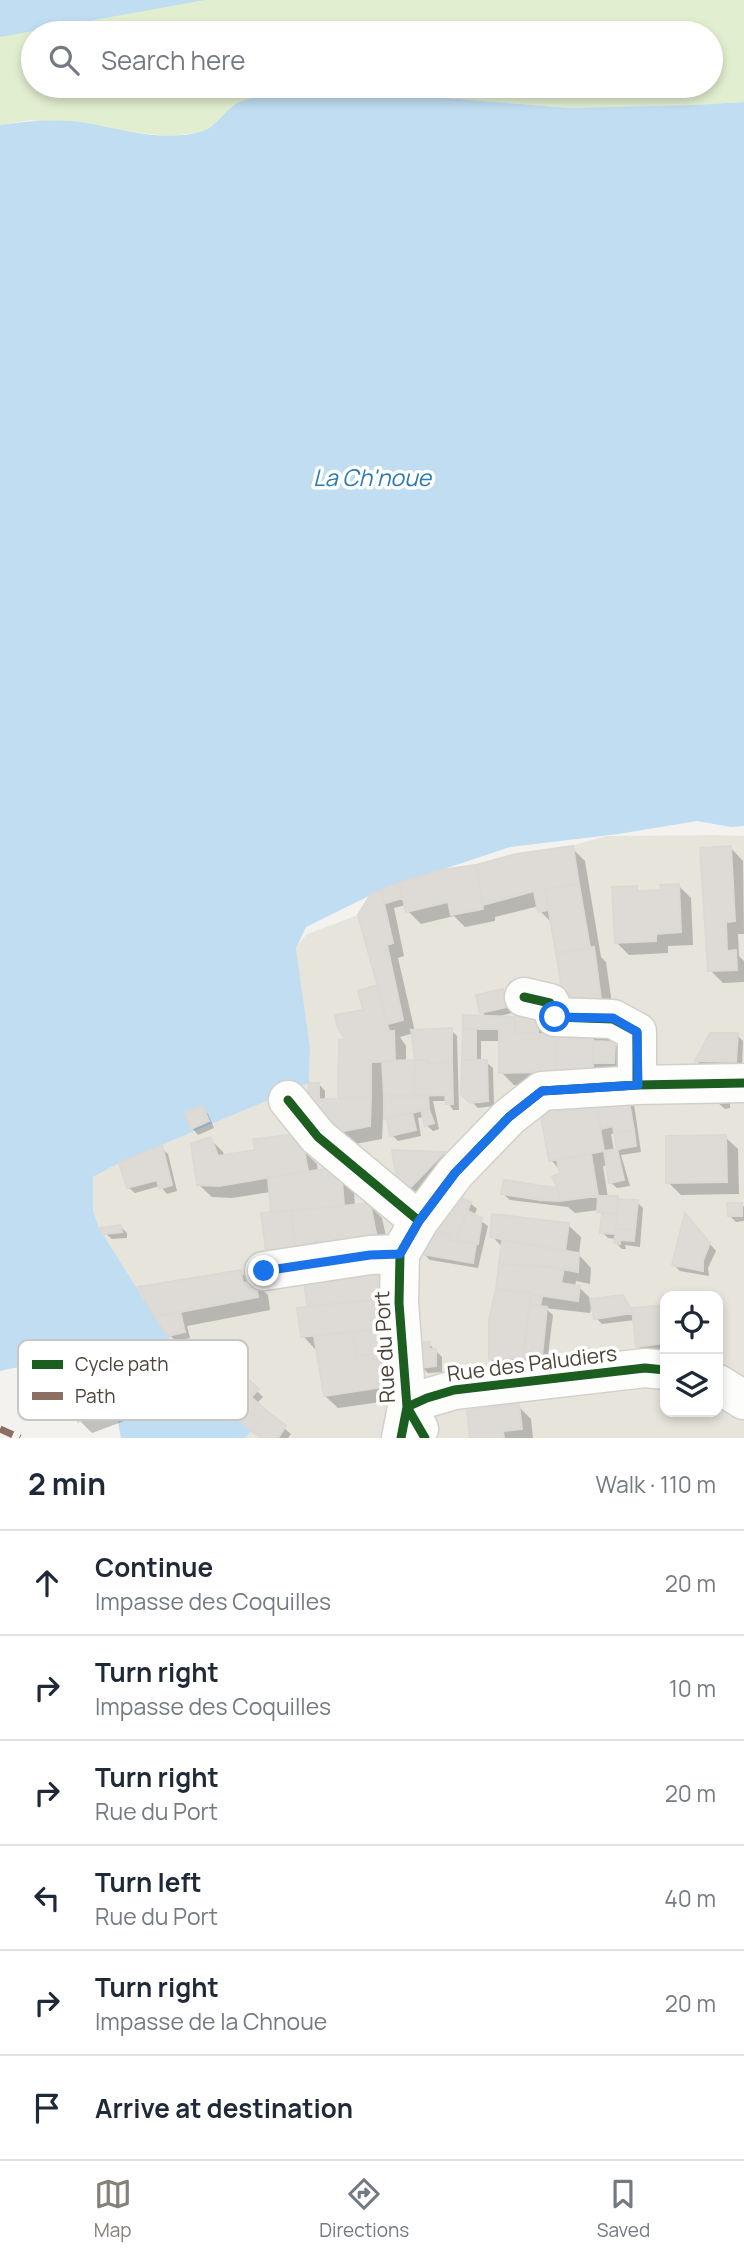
<!DOCTYPE html>
<html lang="en">
<head>
<meta charset="utf-8">
<style>
	:root { --surface:#fff; --page:#f2f2f3; --text:#1f2937; --muted:#747a83; --line:#e0e1e3; --accent:#868178 }
	body { margin:0; font-family:Manrope,sans-serif; background:var(--page); color:var(--text) }
	.controls { position:absolute; right:21px; bottom:21px; display:grid; overflow:hidden; border-radius:14px; box-shadow:0 4px 10px #0003 }
	.controls button { width:63px; height:63px; display:grid; place-items:center; padding:0; border:0; border-bottom:2px solid var(--line); background:var(--surface); color:var(--text); font:35px sans-serif }
	.stop { position:absolute; width:21px; height:21px; margin:-16px; border:5px solid #1a73e8; border-radius:50%; background:#fff }
	.stop.end { background:#1a73e8; border-color:#fff; box-shadow:0 2px 7px #0008 }
	.list { margin:0; padding:0; list-style:none }
	h2 { display:flex; justify-content:space-between; align-items:center; height:91px; margin:0; padding:0 28px; font-size:30px }
	h2 small { font-size:23px; font-weight:400; color:var(--muted) }
	.list li { display:grid; grid-template-columns:46px 1fr auto; gap:21px; align-items:center; box-sizing:border-box; height:105px; padding:0 28px; border-top:2px solid var(--line) }
	.list b { display:block; font-size:26px; white-space:nowrap }
	.list p { margin:0; font-size:23px; white-space:nowrap; color:var(--muted) }
	.list em { font-size:23px; font-style:normal; color:var(--muted) }
	.icon { flex:none; width:38px; height:38px; fill:none; stroke:currentColor; stroke-width:2; stroke-linecap:round; stroke-linejoin:round }
	.map { position:relative; flex:none; width:744px; height:1438px; overflow:hidden }
	.search { position:absolute; background:var(--surface); box-shadow:0 4px 10px #0003; left:21px; right:21px; top:21px; height:77px; display:flex; align-items:center; gap:18px; box-sizing:border-box; padding:0 24px; border-radius:38px; color:var(--muted); font-size:26px }
	.sheet { height:721px; background:var(--surface) }
	nav { display:flex; justify-content:space-around; align-items:center; box-sizing:border-box; height:98px; border-top:2px solid var(--line); background:var(--surface); font-size:19px; color:var(--muted) }
	nav a { display:grid; justify-items:center; gap:4px }
	nav .on { color:var(--accent) }
	.map>svg:first-child { display:block }
</style>
</head>
<body>
<div class="map">
<svg width="744" height="1438" viewBox="0 0 744 1438">
	<rect width="100%" height="100%" fill="#f4f2ee"/>
	<path fill="#e7e4dc" fill-rule="evenodd" d="M718 835 744 836V1438H245L251 1430 196 1376 155 1317 99 1228 93 1210V1177L119 1163 309 1083 310 1047 296 947 307 934 471 873 607 836ZM665 1296H718V1412H665Z"/>
	<path fill="#e1eecf" fill-rule="evenodd" d="M0 0H744V102L694 105 569 108 375 92 234 104 219 121 202 132 169 136 30 120 0 125ZM33 33H711V86H33Z"/>
	<path fill="#c0ddf1" fill-rule="evenodd" d="M0 0H205L0 37Z
		M375 92 569 108 694 105 744 102V826L731 827 697 821 618 834 510 847 381 890 306 927 296 948 310 1047 309 1083 119 1163 93 1177V1210L99 1228 155 1317 196 1376 251 1431 245 1438H121L115 1408 94 1357C77 1328 53 1356 34 1363 23 1367 11 1368 0 1371V125C28 121 58 118 87 123 124 130 162 142 200 132 214 129 222 114 233 106 238 101 247 100 253 97ZM202 1106 208 1121 191 1129 185 1113Z"/>
	<path fill="#0003" fill-rule="evenodd" d="M572 848 585 861 601 957 606 962 613 1011 568 993 564 990 553 924 540 911 539 906 495 917V921L465 927 454 916 421 924 408 911 406 905 394 908 404 956 398 958 415 1032 451 1030 457 1036 459 1110H453L447 1101H433L439 1129 433 1131 426 1125 424 1117 418 1118 421 1136 398 1141 392 1135 389 1122 383 1116 382 1139 344 1146 310 1100 319 1084 325 1091V1100L339 1099 341 1042 348 1041 366 1011 360 992 379 986 381 892 385 896 442 871ZM414 1033 417 1062H406V1046L400 1037Z
		M731 848 743 861 744 934H738L739 956 744 961V982L723 983 710 970Z
		M679 886 691 898 693 945 668 946V953L629 955 616 942 636 888 641 893 663 891Z
		M503 991 509 998 512 1013 496 1017 514 1018 544 1015V1035L585 1025 614 1040H611L620 1050V1068L568 1084 514 1085 501 1072V1041H481V1062H486L493 1068 494 1106 478 1108 470 1100 465 1017 487 1018 482 1012Z
		M737 1035 743 1041 742 1068 703 1067 697 1061Z
		M723 1097 730 1103V1108L725 1109 718 1103Z
		M596 1101 634 1104 641 1152 621 1155 630 1186 617 1188 610 1182 608 1165 603 1166 608 1198 637 1202 643 1208 640 1247 625 1245 626 1249H622L616 1243V1239L608 1238 602 1232 603 1216 599 1210 575 1213 568 1207 510 1200 503 1194 561 1193V1171L551 1160ZM616 1133 621 1150 614 1151 611 1134Z
		M202 1108 208 1114 214 1128 198 1135 192 1128 187 1114Z
		M289 1137 317 1164 318 1172 335 1169 357 1191 354 1192 355 1206 369 1205 382 1218 389 1250 302 1260 273 1212 271 1192 232 1198 212 1197 199 1185 210 1139 223 1152 225 1157 257 1152Z
		M725 1137 738 1149 739 1194 681 1195 668 1182Z
		M161 1148 168 1154 177 1191 167 1194 160 1186 135 1193 128 1187Z
		M394 1152 444 1154 449 1160 412 1198Z
		M470 1203 477 1209 474 1216 488 1226 478 1268 430 1260 424 1254Z
		M741 1204 744 1207V1221L736 1222 729 1215Z
		M691 1222 716 1251 708 1268 709 1276 680 1271 674 1265Z
		M568 1225 581 1237 579 1255 591 1268 590 1284 576 1281 575 1287H579L593 1301 622 1296 632 1310 665 1307V1357L651 1359 638 1346 635 1320 602 1324 596 1318 592 1302 590 1313 545 1308 553 1315 547 1363 503 1372 490 1359 503 1248 492 1236Z
		M121 1227 127 1233V1238L112 1239 105 1233Z
		M240 1272 268 1295 270 1310 187 1326 190 1338 176 1341 169 1335 157 1317Z
		M305 1273 396 1284 402 1399 338 1408 325 1396 318 1349H315L303 1336 309 1308Z
		M429 1344 442 1357V1372L428 1373 421 1367Z
		M235 1370 263 1397 256 1404 291 1434 288 1438H262L214 1392Z
		M99 1373 111 1386 127 1420 92 1433 80 1421 96 1375Z
		M518 1406 531 1419 533 1438H472L469 1412Z"/>
	<path fill="#dedbd6" stroke="#dcd9d4" stroke-width="2" d="M573 846 579 884 545 889 549 910 538 912 534 891 483 905 476 865 516 854Z
		M731 846 735 921 726 922 727 951 736 950 737 970 708 971 700 848Z
		M476 865 483 909 451 915 448 902 406 912 399 883 441 870Z
		M399 883 403 898 385 903 381 890Z
		M579 884 590 948 556 953 545 889Z
		M679 884 681 932 656 934V941L615 943 612 887 637 886V891L661 890 660 885Z
		M381 890 393 943 387 945 403 1020 388 1024 358 915 371 894Z
		M594 947 601 999 568 1005 565 990H562L556 953Z
		M377 985 389 1031H394L395 1061 371 1062V1097L338 1098 339 1040 345 1039 338 1028 335 1015 363 1010 358 991Z
		M503 989 507 1007 480 1013 476 995Z
		M515 1007H538V1033H515Z
		M463 1015 515 1017V1033L557 1034 556 1072 499 1073V1029H463Z
		M452 1028V1062L428 1064V1060H415L411 1030Z
		M463 1029H476V1060H462Z
		M710 1033H738L736 1062 695 1061Z
		M557 1034H593V1072H556Z
		M593 1041 615 1042 614 1063H593Z
		M415 1060H428V1064L452 1062 453 1104H446L445 1095 414 1096Z
		M415 1060 414 1096H384L382 1061Z
		M462 1060H487L488 1101 470 1103 461 1094Z
		M309 1083H319V1099L308 1100Z
		M428 1095 429 1109 384 1119V1096Z
		M628 1096 634 1130 614 1133 613 1126 601 1129 595 1099Z
		M371 1097 370 1126 330 1134 308 1100Z
		M595 1099 604 1151 549 1161 540 1111Z
		M203 1106 209 1121 191 1129 185 1113Z
		M429 1109 434 1123 425 1126 421 1110Z
		M412 1112 416 1130 390 1136 387 1119Z
		M634 1130 636 1146 617 1149 614 1133Z
		M290 1135 304 1149 308 1171 219 1186 197 1185 191 1144 211 1137 218 1156 255 1150 253 1139Z
		M726 1135 727 1182 666 1183V1136Z
		M162 1145 172 1185 159 1189 157 1180 127 1188 119 1163Z
		M617 1149 624 1180 609 1183 604 1151Z
		M392 1150 445 1152 406 1192H399Z
		M591 1154 598 1196 560 1201 558 1188 552 1177 560 1173 557 1160Z
		M336 1167 342 1180 344 1206 271 1212 268 1178Z
		M504 1180 543 1186 541 1200 501 1194Z
		M543 1186 558 1188 560 1201 541 1200Z
		M457 1196 471 1202 456 1241 449 1240 450 1235 433 1230Z
		M598 1196H618L617 1214 597 1212Z
		M618 1199 638 1200 635 1230 616 1229Z
		M370 1203 377 1238 361 1240 319 1241 295 1245 291 1211Z
		M727 1203H742V1216H728Z
		M291 1211 296 1254 267 1259 261 1213Z
		M468 1211 482 1218 478 1244 456 1241Z
		M602 1213 617 1214 615 1234 600 1233Z
		M685 1213 710 1243 703 1261V1271L672 1265Z
		M492 1214 569 1223 565 1251 490 1237Z
		M121 1225 122 1232 104 1234 99 1228Z
		M616 1229 635 1230 634 1241 620 1240V1244L614 1243Z
		M433 1230 450 1235 449 1240 476 1244 473 1263 422 1254Z
		M502 1240 579 1253 578 1272 544 1266 499 1264Z
		M499 1264 564 1269 561 1283 580 1286 578 1301 496 1289Z
		M241 1270 243 1283 256 1280 258 1297 155 1317 138 1287Z
		M384 1270 385 1299 307 1306 303 1272Z
		M496 1289 531 1293 523 1358 489 1359V1319Z
		M531 1295 542 1297 540 1306 530 1305Z
		M623 1295 633 1313 594 1319 590 1299Z
		M385 1299 387 1328 301 1337 297 1308Z
		M530 1305 547 1307 542 1357 523 1358Z
		M665 1305V1343L636 1347 632 1308Z
		M180 1311 185 1332 168 1336 155 1317Z
		M387 1328 388 1352 356 1356 353 1332Z
		M353 1332 356 1356 388 1352 390 1386 324 1396 314 1336Z
		M430 1342 429 1349H436V1366L420 1368 418 1343Z
		M91 1367 94 1373 99 1371 115 1408 78 1422 61 1379Z
		M235 1367 259 1389 252 1396 229 1373Z
		M229 1373 252 1396 233 1414 212 1392Z
		M251 1397 267 1411 251 1431 233 1414Z
		M519 1404 522 1429 503 1431 504 1438H470L467 1410Z
		M267 1411 286 1426 278 1438H262L251 1431Z"/>
	<g fill="none" stroke-linecap="round" stroke-linejoin="round">
		<g stroke="#d2d0cb" stroke-width="41">
			<path id="minor" d="M524 997 550 1003 555 1017 613 1019 637 1032V1085
				M288 1100 318 1137 419 1221
				M264 1271 370 1255 400 1254
				M718 1384 744 1400
				M419 1429 407 1407 427 1398 454 1390 645 1368 665 1370
				M401 1438 407 1407 399 1303 400 1254 419 1221 455 1173 509 1117 542 1091 637 1085 744 1083"/>
		</g>
		<use href="#minor" stroke="#fdfdfc" stroke-width="38"/>
		<path stroke="#8d6e63" stroke-width="7" stroke-dasharray="14 7" stroke-linecap="butt" d="M0 1429 20 1438"/>
		<g stroke="#fff" stroke-width="13">
			<path id="cycleway" d="M524 997 550 1003 555 1017 613 1019 637 1032V1085
				M288 1100 318 1137 419 1221
				M401 1438 407 1407 399 1303 400 1254 419 1221 455 1173 509 1117 542 1091 637 1085 744 1083
				M425 1438 407 1407 427 1398 454 1390 645 1368 665 1370"/>
		</g>
		<use href="#cycleway" stroke="#1b5e20" stroke-width="9"/>
	</g>
	<g fill="none" stroke-linecap="round" stroke-linejoin="round">
		<path stroke="#1a73e8" stroke-width="9" d="M264 1271 370 1255 400 1254 419 1221 455 1173 509 1117 542 1091 638 1085 637 1032 613 1018 555 1017"/>
	</g>
	<g text-anchor="middle" stroke-width="7" stroke-linejoin="round" paint-order="stroke">
		<g font-size="21" fill="#4b4439" stroke="#fff">
			<text transform="translate(385 1347) rotate(-93)" y="7">Rue du Port</text>
			<text transform="translate(532 1364) rotate(-7)" y="7">Rue des Paludiers</text>
		</g>
		<g font-size="23" font-style="italic" fill="#2e7ab2" stroke="#fff">
			<text x="372" y="486">La Ch'noue</text>
		</g>
	</g>
	<rect x="18" y="1340" width="230" height="80" rx="10" fill="#fff" stroke="#c9c7c4" stroke-width="2"/>
	<rect x="32" y="1360" width="31" height="9" fill="#1b5e20"/>
	<rect x="32" y="1392" width="31" height="8" fill="#8d6e63"/>
	<g font-size="19" fill="#4b4439">
		<text x="75" y="1371">Cycle path</text>
		<text x="75" y="1403">Path</text>
	</g>
</svg>
<div class="controls">
<button><svg class="icon" aria-label="locate" viewBox="0 0 24 24"><circle cx="12" cy="12" r="6"/><path d="M12 2v4M12 18v4M2 12h4M18 12h4"/></svg></button>
<button><svg class="icon" aria-label="layers" viewBox="0 0 24 24"><path d="M12 4l9 5-9 5-9-5zM3 14l9 5 9-5"/></svg></button>
</div>
<div class="stop" style="left:555px;top:1017px"></div>
<div class="stop end" style="left:264px;top:1271px"></div>
<div class="search"><svg class="icon" aria-label="search" viewBox="0 0 24 24"><circle cx="10" cy="10" r="6"/><path d="M15 15l6 6"/></svg>Search here</div>
</div>
<section class="sheet">
<h2>2 min<small>Walk · 110 m</small></h2>
<ul class="list">
<li><svg class="icon" aria-label="ahead" viewBox="0 0 24 24"><path d="M12 20V5M6 11l6-6 6 6"/></svg><div><b>Continue</b><p>Impasse des Coquilles</p></div><em>20 m</em></li>
<li><svg class="icon" aria-label="right" viewBox="0 0 24 24"><path d="M7 20v-9h11M14 6l5 5-5 5"/></svg><div><b>Turn right</b><p>Impasse des Coquilles</p></div><em>10 m</em></li>
<li><svg class="icon" aria-label="right" viewBox="0 0 24 24"><path d="M7 20v-9h11M14 6l5 5-5 5"/></svg><div><b>Turn right</b><p>Rue du Port</p></div><em>20 m</em></li>
<li><svg class="icon" aria-label="left" viewBox="0 0 24 24"><path d="M17 20v-9H6M10 6l-5 5 5 5"/></svg><div><b>Turn left</b><p>Rue du Port</p></div><em>40 m</em></li>
<li><svg class="icon" aria-label="right" viewBox="0 0 24 24"><path d="M7 20v-9h11M14 6l5 5-5 5"/></svg><div><b>Turn right</b><p>Impasse de la Chnoue</p></div><em>20 m</em></li>
<li><svg class="icon" aria-label="arrive" viewBox="0 0 24 24"><path d="M6 21V4h12l-3 4 3 4H6"/></svg><div><b>Arrive at destination</b></div></li>
</ul>
</section>
<nav>
<a class="on"><svg class="icon" aria-label="map" viewBox="0 0 24 24"><path d="M3 6l6-2 6 2 6-2v14l-6 2-6-2-6 2zM9 4v14M15 6v14"/></svg>Map</a>
<a><svg class="icon" aria-label="directions" viewBox="0 0 24 24"><path d="M12 3l9 9-9 9-9-9zM9 14v-3h6M13 9l2 2-2 2"/></svg>Directions</a>
<a><svg class="icon" aria-label="saved" viewBox="0 0 24 24"><path d="M7 4h10v16l-5-4-5 4z"/></svg>Saved</a>
</nav>
</body>
</html>
